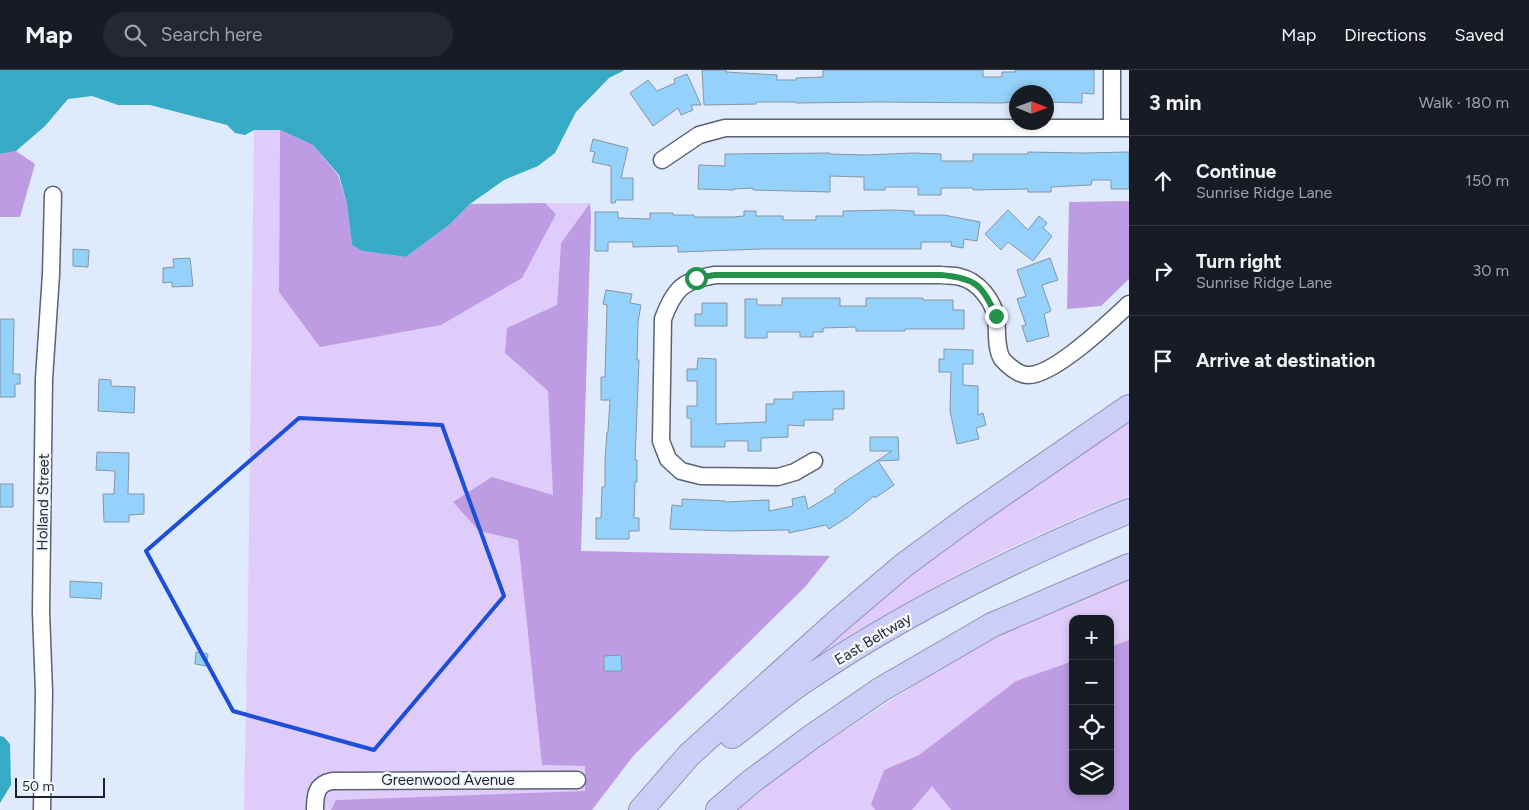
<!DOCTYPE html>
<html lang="en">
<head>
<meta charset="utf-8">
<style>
	:root { --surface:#171b24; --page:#242831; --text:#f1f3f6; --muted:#9ea1a6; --line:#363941 }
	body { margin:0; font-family:Figtree,sans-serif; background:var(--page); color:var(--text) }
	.controls { position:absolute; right:15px; bottom:15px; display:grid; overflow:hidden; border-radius:10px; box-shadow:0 2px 8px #0003 }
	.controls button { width:45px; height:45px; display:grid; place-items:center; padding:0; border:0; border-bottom:1px solid var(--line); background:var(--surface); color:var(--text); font:25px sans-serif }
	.compass { position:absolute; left:1009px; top:15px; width:45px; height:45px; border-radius:50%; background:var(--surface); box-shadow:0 2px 8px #0003; rotate:91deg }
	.scale { position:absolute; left:15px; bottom:12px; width:90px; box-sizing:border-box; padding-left:5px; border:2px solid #1f232a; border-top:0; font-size:14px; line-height:18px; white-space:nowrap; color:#1f232a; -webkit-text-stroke:4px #f2f7fe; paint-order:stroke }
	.stop { position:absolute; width:15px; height:15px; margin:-11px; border:4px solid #23924b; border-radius:50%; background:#fff }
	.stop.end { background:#23924b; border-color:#fff; box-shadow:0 1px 5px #0008 }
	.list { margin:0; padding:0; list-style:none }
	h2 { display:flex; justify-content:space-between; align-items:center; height:65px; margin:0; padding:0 20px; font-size:21px }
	h2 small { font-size:16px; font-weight:400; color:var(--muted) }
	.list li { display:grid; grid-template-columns:32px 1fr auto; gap:15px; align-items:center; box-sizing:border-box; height:90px; padding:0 20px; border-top:1px solid var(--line) }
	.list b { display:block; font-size:19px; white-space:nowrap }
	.list p { margin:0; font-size:16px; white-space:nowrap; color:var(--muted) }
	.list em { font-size:16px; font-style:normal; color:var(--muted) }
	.icon { flex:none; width:28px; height:28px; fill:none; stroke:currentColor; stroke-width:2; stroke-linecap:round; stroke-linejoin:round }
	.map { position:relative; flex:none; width:1129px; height:740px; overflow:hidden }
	header { display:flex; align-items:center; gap:30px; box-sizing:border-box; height:70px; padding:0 25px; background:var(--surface); border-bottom:1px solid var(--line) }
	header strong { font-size:24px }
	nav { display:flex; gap:28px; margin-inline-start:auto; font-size:18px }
	.search { width:350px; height:45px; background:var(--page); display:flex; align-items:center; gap:12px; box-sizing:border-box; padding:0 18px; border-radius:28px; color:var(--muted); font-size:19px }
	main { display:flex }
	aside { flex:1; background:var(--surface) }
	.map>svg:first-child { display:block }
</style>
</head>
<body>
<header>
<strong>Map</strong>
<div class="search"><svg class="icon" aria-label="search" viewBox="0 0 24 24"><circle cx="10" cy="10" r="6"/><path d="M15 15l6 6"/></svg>Search here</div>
<nav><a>Map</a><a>Directions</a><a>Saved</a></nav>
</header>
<main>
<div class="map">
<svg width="1129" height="740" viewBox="0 0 1129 740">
	<rect width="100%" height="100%" fill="#dfeafd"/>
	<path fill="#e0ccfa" d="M254 60H280L279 222 556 144 545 133H590L561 173 557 235 505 283 548 321 553 425 492 407 479 461 518 470 542 695 585 696V722L337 730 331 740H244L248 535Z
		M1129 344V426C1048 459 969 495 894 541 854 565 815 592 776 618L874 527Z
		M1129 510V570L1110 577V549H1073V591L1016 611 919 685 884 700 871 734 875 740H737L804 687 924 609 1002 564 1054 538Z
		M932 716 951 740H912Z"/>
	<path fill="#bd9ce3" d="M280 60 313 75 338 105 347 134 352 175 362 181 406 187 449 155 470 134 545 133 556 144 522 208 441 255 320 277 279 222Z
		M16 81 35 94 20 147H0V84Z
		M1129 131V209L1101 236 1067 239 1069 132Z
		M590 133 591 147 581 481 830 486 805 517 634 685 592 740H331L336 730 585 721V696L542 695 518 470 479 461 453 432 492 407 553 425 548 321 505 283 507 258 557 235 561 173Z
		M1129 570V740H951L932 716 912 740H875L871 734 884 700 919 685 1016 611 1073 591V721H1110V577Z"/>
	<path fill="#37aac5" d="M0 0H625L609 8 576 42 555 83 538 96 504 110 470 134 449 155 406 187 362 181 352 175 347 134 339 105 313 75 280 60H254L245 65 235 63 227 55 150 35H118L92 26 68 29 45 56 16 81 0 84Z
		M0 666 4 667 10 674 11 715 0 733Z"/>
	<path fill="#95d2fb" stroke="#8496a3" d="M702 0H726V2L777 5V10H796V8L823 7V0H983V7H1002V2H1015V0H1094V24L1082 23V33L1046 32V22H1016V32L1002 33 877 32 796 33V32H756V34L704 35Z
		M687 4 701 35H691L693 40 681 45 678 38 653 56 630 23 648 10 657 21 675 13 674 9Z
		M593 69 628 78 621 108H633V130H616L615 133H611V96L592 92 595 82 590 81Z
		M1028 82 1083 83 1129 82V119H1111V110H1092L1091 115 1051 117V122H1028V119L973 120V118H941V125H918V117H885V120H864V107L830 106V122L753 120V118L734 119V120L698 119 699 95 725 96V84L830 83V84L866 85 913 83 941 84V91H973V84H1028Z
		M893 140 914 141V145H944L980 152 977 171 964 169 963 178 951 176 952 172H921V179H761L678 182V176L633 177V172H608V181H595V142H618V148L650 149V143H673V145H694V147H733L744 146V141H756V146H783V150H816V146H843V141Z
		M1008 140 1028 160 1039 146 1047 153 1043 158 1052 166 1033 191 1008 172 1001 180 985 164Z
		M73 179 89 180 88 197 73 196Z
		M190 188 193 216 172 217V212L163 213V198L174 197 173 189Z
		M1050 188 1058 210 1042 215 1051 241 1044 244 1049 266 1027 272 1022 256 1026 255 1017 229 1026 226 1017 200Z
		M606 220 632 224 630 233 641 235 638 252 637 290H639L635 390H637V412H635L634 448H639V461H629V469H596V448H601L602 417H605V390L607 362H608L610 330H601V307H605L607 235 603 234Z
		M782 228H840V236H866V228H923V230H953V240H964V259H905V261H856V257L823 258V262H813V267H800V262H767V268H745V229H757V235H782Z
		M702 233H727V256H695V244H702Z
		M0 249H14L13 304H20V314H15V327H0Z
		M944 279 973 280V294H963V315L978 316V345L983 343 986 355 976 358 979 369 957 374 950 341 951 302H939V289H944Z
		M698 288 716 289V354L766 352V334H774V329H793V322L844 321V339H833V350H804V356L788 355V367L761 368V381H748V371H725V377H691V348H687V336H697V311H687V299H697Z
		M99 309 111 310V316L135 317 134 343 98 341Z
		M870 367H898L899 390 878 391 894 415 875 428 874 426 848 447 829 459 826 455 789 463V460L729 461 670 459 672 435 682 436V429L725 431V432L769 430V441L793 436 792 429 805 426 808 439 836 422 834 420 843 413 892 381H870Z
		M97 382 129 383 128 424H144V444L129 445V452H104L103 424H114L115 401 96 400Z
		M0 414H13V437H0Z
		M70 511 102 513 101 529 70 527Z
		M196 582 208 584 206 596 195 594Z
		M621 585 622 601H604V586Z"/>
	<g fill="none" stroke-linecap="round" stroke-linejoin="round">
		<g stroke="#5a6373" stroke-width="19">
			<path id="minor" d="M1112 57V0
				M662 90 699 65 725 58H1129
				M814 391 795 402 778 407 701 406 681 401 668 389 661 371 663 249C674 219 683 210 715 205H941C947 206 954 205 960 207 978 211 993 230 996 248 998 260 995 277 1002 289 1007 295 1019 305 1027 305 1052 307 1110 252 1129 234
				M42 740 44 622 41 542 44 309 51 204 53 125
				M315 740C315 725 316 714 332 711L577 710"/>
		</g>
		<g stroke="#8f92af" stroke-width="26">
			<path id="highway" d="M732 666C755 649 777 630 801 613 903 543 1015 488 1129 441
				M641 740 689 685 839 550 904 495 968 448 1129 337
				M718 740 752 711 810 668 880 620 992 555 1129 496"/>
		</g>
		<use href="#minor" stroke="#fff" stroke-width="16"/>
		<use href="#highway" stroke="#cccef7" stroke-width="24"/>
	</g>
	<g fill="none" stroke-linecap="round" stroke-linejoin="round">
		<path stroke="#23924b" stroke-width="6" d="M696 208 715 205H941C975 208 983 215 996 246"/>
	</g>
	<path fill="none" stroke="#1d4ed8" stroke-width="4" stroke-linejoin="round" d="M299 348 442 355 504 526 374 680 233 641 146 481Z"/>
	<g text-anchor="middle" stroke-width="5" stroke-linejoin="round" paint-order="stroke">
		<g font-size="15" fill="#1f232a" stroke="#f2f7fe">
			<text transform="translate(43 432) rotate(-89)" y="5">Holland Street</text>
			<text transform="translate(873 569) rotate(-31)" y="5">East Beltway</text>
			<text x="448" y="715">Greenwood Avenue</text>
		</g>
	</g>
</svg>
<div class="controls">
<button>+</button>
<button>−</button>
<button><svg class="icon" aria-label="locate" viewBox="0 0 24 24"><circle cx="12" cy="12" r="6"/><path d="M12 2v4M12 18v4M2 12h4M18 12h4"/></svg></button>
<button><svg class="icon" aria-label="layers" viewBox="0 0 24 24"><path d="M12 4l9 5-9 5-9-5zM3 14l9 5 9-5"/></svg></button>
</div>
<svg class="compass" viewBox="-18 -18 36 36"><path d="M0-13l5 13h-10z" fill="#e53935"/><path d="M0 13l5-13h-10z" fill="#9ea1a6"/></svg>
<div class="scale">50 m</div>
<div class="stop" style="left:696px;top:208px"></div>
<div class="stop end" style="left:996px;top:246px"></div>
</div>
<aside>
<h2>3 min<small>Walk · 180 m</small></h2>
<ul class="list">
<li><svg class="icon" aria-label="ahead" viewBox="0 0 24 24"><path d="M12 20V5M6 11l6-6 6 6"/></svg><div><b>Continue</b><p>Sunrise Ridge Lane</p></div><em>150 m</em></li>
<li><svg class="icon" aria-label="right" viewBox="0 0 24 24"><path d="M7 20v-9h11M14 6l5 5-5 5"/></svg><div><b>Turn right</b><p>Sunrise Ridge Lane</p></div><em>30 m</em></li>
<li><svg class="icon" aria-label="arrive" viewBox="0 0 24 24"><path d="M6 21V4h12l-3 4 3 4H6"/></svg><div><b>Arrive at destination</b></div></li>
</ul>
</aside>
</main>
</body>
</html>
